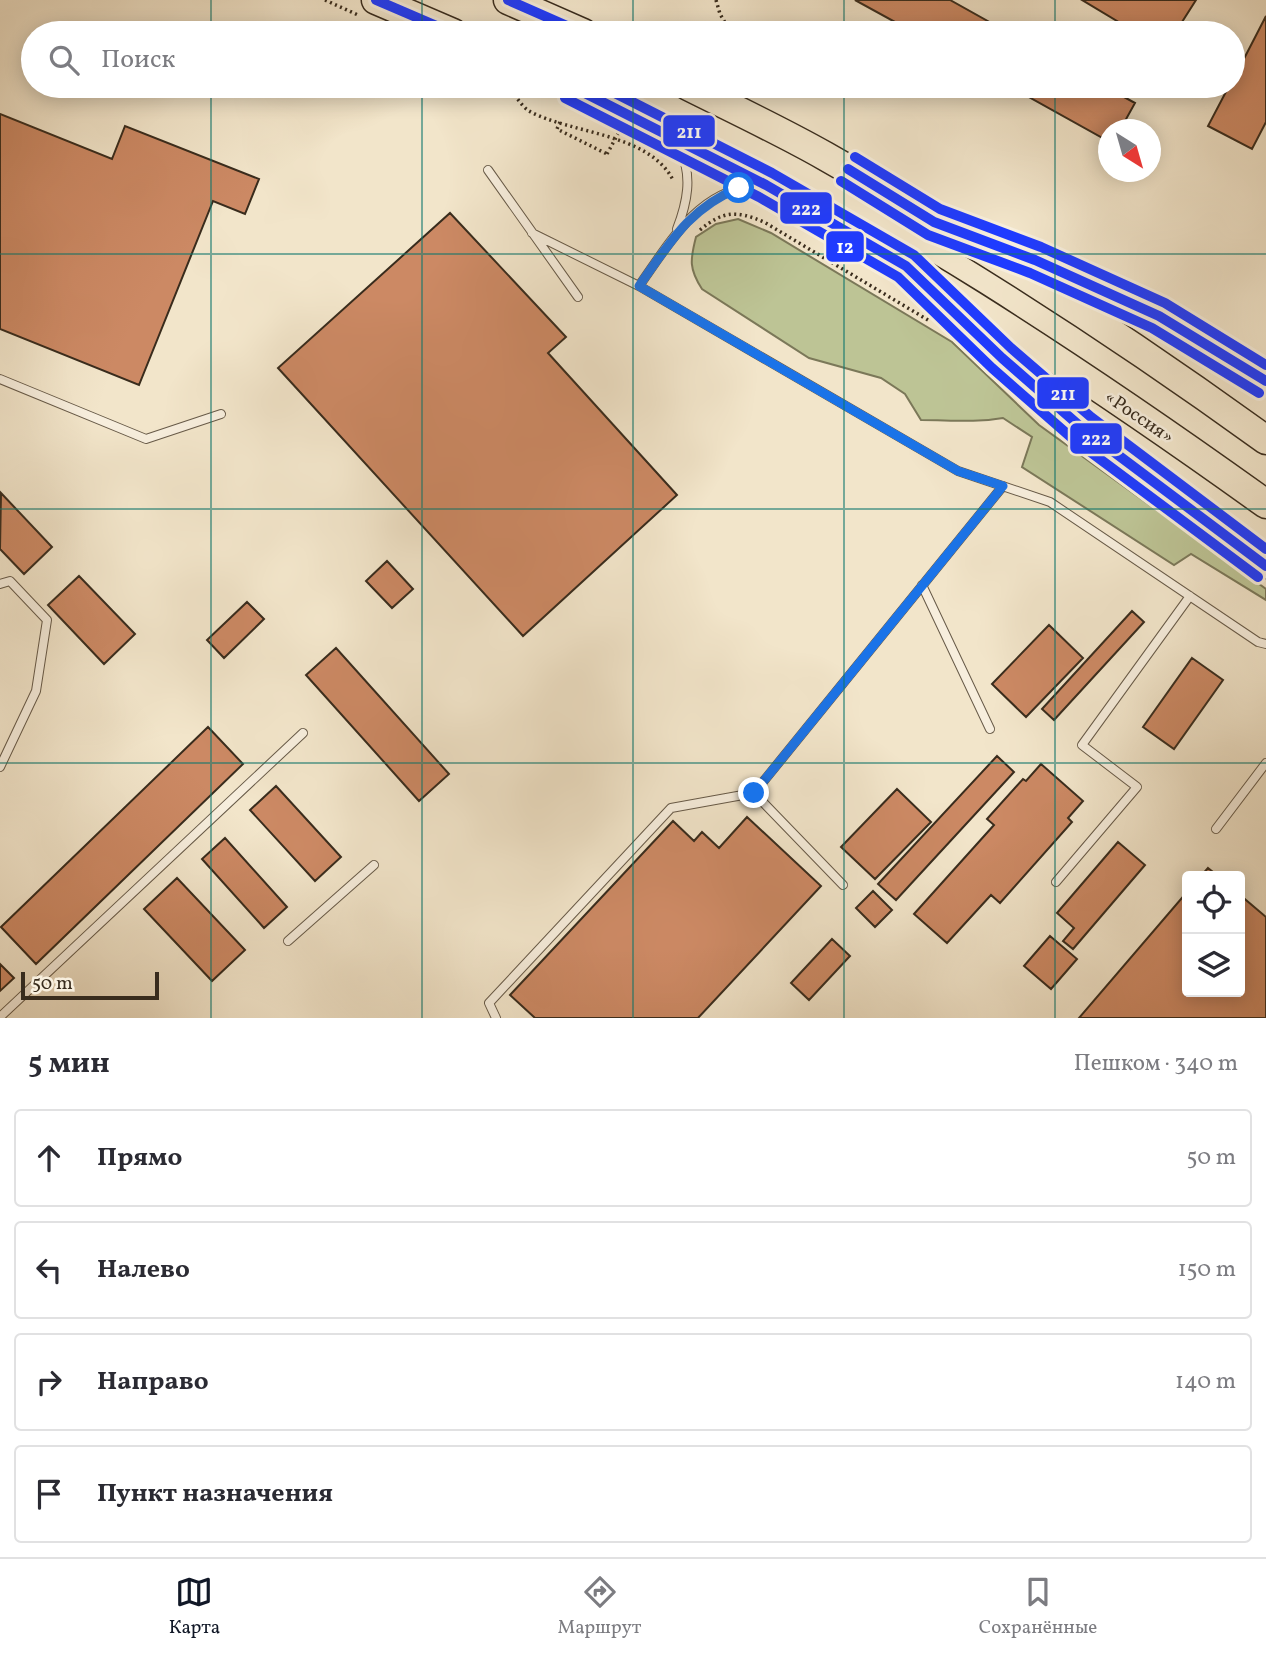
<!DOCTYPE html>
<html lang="ru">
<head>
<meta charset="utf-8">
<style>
	:root { --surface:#fff; --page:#f2f2f3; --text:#2b2b33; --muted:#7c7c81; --line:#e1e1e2; --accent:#111827 }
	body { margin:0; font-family:Vollkorn,serif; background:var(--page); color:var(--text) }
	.controls { position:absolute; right:21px; bottom:21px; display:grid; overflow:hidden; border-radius:7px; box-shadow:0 4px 18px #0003 }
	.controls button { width:63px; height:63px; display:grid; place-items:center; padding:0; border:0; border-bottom:2px solid var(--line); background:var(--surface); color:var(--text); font:35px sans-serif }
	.compass { position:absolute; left:1098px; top:119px; width:63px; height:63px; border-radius:50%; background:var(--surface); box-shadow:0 4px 18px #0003; rotate:143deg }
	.scale { position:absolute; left:21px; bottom:18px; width:138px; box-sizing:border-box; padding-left:7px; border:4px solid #392c1d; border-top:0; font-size:19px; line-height:24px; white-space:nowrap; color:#392c1d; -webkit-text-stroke:5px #f7eedd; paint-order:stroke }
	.stop { position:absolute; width:21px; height:21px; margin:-16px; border:5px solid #1a73e8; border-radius:50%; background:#fff }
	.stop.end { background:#1a73e8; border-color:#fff; box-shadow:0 2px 7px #0008 }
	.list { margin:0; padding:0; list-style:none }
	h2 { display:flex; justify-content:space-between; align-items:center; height:91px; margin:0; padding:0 28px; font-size:30px }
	h2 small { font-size:23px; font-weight:400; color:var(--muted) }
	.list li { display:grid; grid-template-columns:46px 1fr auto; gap:21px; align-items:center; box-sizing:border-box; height:98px; margin:0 14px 14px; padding:0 14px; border:2px solid var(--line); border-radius:7px }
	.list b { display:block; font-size:26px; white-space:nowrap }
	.list em { font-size:23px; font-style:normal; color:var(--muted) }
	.icon { flex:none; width:38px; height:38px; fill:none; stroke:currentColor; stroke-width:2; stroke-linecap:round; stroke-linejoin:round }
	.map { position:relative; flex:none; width:1266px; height:1018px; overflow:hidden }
	.search { position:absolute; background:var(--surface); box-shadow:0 4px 18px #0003; left:21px; right:21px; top:21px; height:77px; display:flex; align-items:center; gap:18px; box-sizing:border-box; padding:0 24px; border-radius:38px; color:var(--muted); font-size:26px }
	.sheet { height:539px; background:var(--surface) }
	nav { display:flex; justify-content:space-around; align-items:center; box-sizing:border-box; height:98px; border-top:2px solid var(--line); background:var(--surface); font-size:19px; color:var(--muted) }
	nav a { display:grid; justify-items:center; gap:4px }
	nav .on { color:var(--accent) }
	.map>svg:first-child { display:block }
</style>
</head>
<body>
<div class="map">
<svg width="1266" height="1018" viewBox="0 0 1266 1018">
	<rect width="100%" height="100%" fill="#f2e5ca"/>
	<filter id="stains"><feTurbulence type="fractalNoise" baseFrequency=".00286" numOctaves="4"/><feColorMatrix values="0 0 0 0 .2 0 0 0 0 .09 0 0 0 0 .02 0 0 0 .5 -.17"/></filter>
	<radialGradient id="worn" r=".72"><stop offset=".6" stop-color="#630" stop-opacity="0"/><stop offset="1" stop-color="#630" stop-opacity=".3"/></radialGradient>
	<path fill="#bdc495" stroke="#7b7859" stroke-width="2" d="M738 219 771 233 952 342 1039 425 1266 589V600L1191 554 1174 565 1022 467 1032 437 1003 418C974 423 950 420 921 420L905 394 881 378 809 358 702 289C689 269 690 260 696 237L716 224Z"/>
	<path fill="#cc8964" stroke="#392c1d" stroke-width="2" d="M855 0H950L1009 33H915Z
		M1082 0H1196L1175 33H1137Z
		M1266 16V122L1252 149 1208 126 1229 86H1233V80Z
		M1009 86H1104L1135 103 1120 130H1108V141Z
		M0 114 112 159 125 126 259 179 245 214 213 201 139 385 0 329Z
		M450 213 566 337 548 353 677 495 523 636 278 368Z
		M1 493 52 547 24 574 0 549Z
		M387 561 413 589 392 608 366 581Z
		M79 576 135 634 104 664 48 605Z
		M247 602 264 619 224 658 207 640Z
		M1132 611 1144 622 1054 720 1042 709Z
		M1049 625 1083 658 1026 717 992 684Z
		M336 648 449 774 419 801 306 675Z
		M1192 658 1223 680 1174 749 1143 727Z
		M208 727 243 764 36 964 1 927Z
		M997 756 1014 772 896 900 878 884Z
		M1041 764 1083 801 1068 818 1072 822 1000 903 991 895 947 943 914 914 994 825 987 819 1023 779 1026 781Z
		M276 786 341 857 315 881 250 810Z
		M897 789 931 822 875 879 841 847Z
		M747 817 821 886 698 1018H535L510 995 673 821 694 841 702 832 719 848Z
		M225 838 287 907 264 928 202 859Z
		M1118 842 1145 865 1073 949 1063 941 1074 928 1057 913Z
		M1208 868 1218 876H1201Z
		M177 878 245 950 212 981 144 909Z
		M873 891 892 910 875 927 856 908Z
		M1187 892V992H1240V895L1266 917V1018H1079Z
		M1050 936 1077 959 1051 989 1024 966Z
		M832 939 850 956 809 1000 791 983Z
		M0 964 14 978 0 991Z"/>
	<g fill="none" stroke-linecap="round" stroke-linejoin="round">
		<g stroke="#675a48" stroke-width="10">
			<path id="lane" d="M488 170 578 297
				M677 229C687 203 693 176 680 150
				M532 233 639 286 958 471 1050 502 1258 642 1266 644
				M639 286C667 247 697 192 750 187
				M0 379 146 439 221 414
				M0 584 10 581 47 620 36 691 0 767
				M922 585 990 729
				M1216 829 1266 763
				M1056 882 1137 787 1082 745 1190 596
				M843 885 754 793 1003 486
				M288 941 374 865
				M0 1017 303 733
				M496 1018 489 1003 671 808 754 793"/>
		</g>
		<g stroke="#392c1d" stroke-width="27">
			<path id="primary" d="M982 240C1081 278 1178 321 1266 381
				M924 284 1002 358 1082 428 1266 566"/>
		</g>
		<g stroke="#392c1d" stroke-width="31">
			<path id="highway" d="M376 0 453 33
				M508 0 583 33
				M571 86C708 153 843 224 972 305 1072 368 1170 435 1266 504
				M688 86C734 109 781 131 825 156 977 242 1125 338 1266 440"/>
		</g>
		<path stroke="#392c1d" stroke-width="3.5" stroke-dasharray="2 3.5" stroke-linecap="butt" d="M325 0 358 15
			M716 0 720 14 731 33
			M673 33 678 25 691 33
			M508 86C514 93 521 106 529 111 571 134 649 133 673 180
			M560 122 557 129 607 154
			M700 230C723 211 736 210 764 222L928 320"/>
		<use href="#lane" stroke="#f7eedd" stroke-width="8"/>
		<use href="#primary" stroke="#f2e5ca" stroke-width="24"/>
		<use href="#highway" stroke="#f2e5ca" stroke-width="28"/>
		<path stroke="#392c1d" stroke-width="3.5" stroke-dasharray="2 3.5" stroke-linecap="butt" d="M607 154 644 86"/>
		<g stroke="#f7eedd" stroke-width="16">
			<path id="bus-1" d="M376 0 453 33
				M508 0 583 33
				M571 86 766 185 906 266 1002 358 1082 428 1266 566
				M848 169 934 222 1035 260 1159 316 1266 381"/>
		</g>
		<g stroke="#f7eedd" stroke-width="16">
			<path id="bus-2" d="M565 98 759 197 898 277 992 368 1073 439 1258 577
				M841 181 928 235 1030 273 1152 328 1259 393"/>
		</g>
		<g stroke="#f7eedd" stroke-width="16">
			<path id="bus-3" d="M601 86 772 173 914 255 1011 348 1091 417 1266 549
				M855 157 940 209 1041 247 1165 303 1266 365"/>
		</g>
		<use href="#bus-1" stroke="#1f3bff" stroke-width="10"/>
		<use href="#bus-2" stroke="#1f3bff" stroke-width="10"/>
		<use href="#bus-3" stroke="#1f3bff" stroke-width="10"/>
	</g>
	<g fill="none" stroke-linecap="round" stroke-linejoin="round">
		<path stroke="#1a73e8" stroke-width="9" d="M739 188C689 208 669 244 639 286L958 471 1003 486 754 793"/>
	</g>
	<path fill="none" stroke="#0f766e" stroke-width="2" stroke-opacity="0.55" d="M211 0V33M422 0V33M633 0V33M844 0V33M1055 0V33M211 86V1018M422 86V1018M633 86V1018M844 86V1018M1055 86V1018M0 254H1266M0 509H1266M0 763H1266"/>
	<g text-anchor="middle" stroke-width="5" stroke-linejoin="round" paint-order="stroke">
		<g font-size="19" fill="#392c1d" stroke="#f7eedd">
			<text transform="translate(1140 416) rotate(34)" y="7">«Россия»</text>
		</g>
	</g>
	<g stroke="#f7eedd" stroke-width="2.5">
		<rect x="662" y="114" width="54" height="34" rx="7" fill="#1f3bff"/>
		<rect x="779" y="191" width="54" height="34" rx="7" fill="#1f3bff"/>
		<rect x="825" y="230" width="40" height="33" rx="7" fill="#1f3bff"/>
		<rect x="1036" y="376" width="54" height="34" rx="7" fill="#1f3bff"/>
		<rect x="1069" y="422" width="54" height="33" rx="7" fill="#1f3bff"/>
	</g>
	<g font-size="19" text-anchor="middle" font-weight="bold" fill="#fff">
		<text x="689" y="138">211</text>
		<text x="806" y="215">222</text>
		<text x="845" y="253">12</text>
		<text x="1063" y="400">211</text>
		<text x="1096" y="445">222</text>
	</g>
	<rect width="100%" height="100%" filter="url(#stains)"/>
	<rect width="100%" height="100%" fill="url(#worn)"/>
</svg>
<div class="controls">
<button><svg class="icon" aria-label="locate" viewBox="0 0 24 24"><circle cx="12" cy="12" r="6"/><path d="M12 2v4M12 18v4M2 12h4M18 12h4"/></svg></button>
<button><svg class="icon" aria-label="layers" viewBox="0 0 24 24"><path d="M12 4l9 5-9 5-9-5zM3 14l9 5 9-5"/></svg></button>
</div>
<svg class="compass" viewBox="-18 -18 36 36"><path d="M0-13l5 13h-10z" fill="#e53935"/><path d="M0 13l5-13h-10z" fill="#7c7c81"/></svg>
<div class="scale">50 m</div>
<div class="stop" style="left:739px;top:188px"></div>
<div class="stop end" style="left:754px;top:793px"></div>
<div class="search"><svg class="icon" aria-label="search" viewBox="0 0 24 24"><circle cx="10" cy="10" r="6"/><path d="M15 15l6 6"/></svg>Поиск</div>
</div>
<section class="sheet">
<h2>5 мин<small>Пешком · 340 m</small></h2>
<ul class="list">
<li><svg class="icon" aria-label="ahead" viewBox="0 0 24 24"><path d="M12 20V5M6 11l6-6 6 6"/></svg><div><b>Прямо</b></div><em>50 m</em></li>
<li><svg class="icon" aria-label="left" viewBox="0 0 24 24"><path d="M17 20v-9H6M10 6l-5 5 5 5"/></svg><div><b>Налево</b></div><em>150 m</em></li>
<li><svg class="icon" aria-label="right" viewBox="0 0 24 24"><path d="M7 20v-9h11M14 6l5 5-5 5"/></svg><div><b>Направо</b></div><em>140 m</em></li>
<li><svg class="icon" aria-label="arrive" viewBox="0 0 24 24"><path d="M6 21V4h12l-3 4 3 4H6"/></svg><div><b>Пункт назначения</b></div></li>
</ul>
</section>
<nav>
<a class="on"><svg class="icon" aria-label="map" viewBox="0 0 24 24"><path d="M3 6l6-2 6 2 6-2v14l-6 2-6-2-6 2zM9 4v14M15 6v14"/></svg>Карта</a>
<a><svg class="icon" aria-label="directions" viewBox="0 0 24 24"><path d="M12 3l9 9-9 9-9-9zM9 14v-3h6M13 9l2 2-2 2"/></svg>Маршрут</a>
<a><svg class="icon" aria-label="saved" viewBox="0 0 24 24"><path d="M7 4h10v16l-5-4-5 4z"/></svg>Сохранённые</a>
</nav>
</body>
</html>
